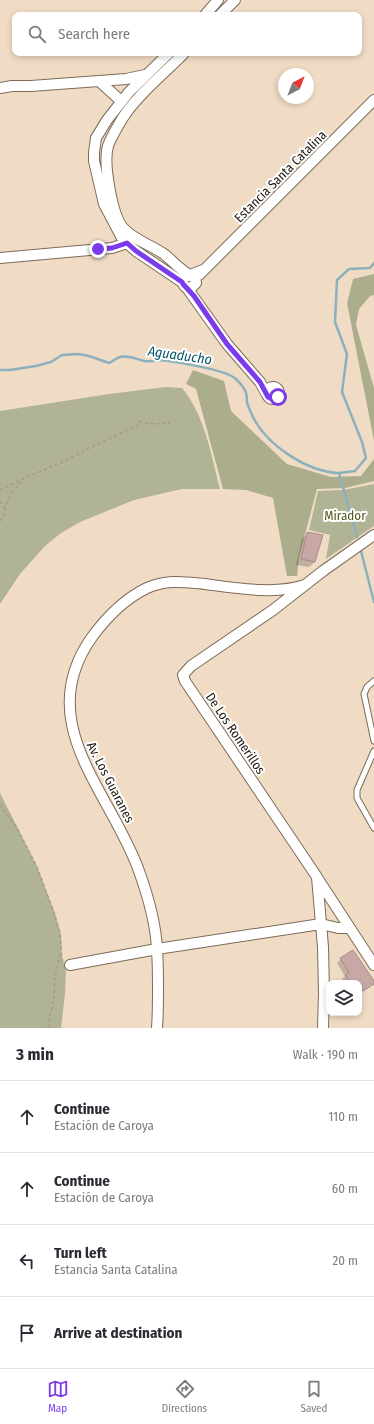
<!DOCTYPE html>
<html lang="en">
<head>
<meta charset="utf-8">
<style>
	:root { --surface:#fff; --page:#f2f2f3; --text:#2b2b33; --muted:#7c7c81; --line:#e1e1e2; --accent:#7c3aed }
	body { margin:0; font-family:"Fira Sans Condensed",sans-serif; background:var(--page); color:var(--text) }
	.controls { position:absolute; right:12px; bottom:12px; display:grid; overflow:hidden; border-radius:8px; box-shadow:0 2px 6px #0003 }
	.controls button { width:36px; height:36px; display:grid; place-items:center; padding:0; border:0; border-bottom:1px solid var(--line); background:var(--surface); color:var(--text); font:20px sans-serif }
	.compass { position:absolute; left:278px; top:68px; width:36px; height:36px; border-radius:50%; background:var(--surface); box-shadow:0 2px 6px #0003; rotate:42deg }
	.stop { position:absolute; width:12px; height:12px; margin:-9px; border:3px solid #7c3aed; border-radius:50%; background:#fff }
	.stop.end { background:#7c3aed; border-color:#fff; box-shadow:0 1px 4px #0008 }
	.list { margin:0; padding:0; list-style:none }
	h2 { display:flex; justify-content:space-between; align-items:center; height:52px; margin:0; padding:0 16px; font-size:17px }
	h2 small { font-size:13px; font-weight:400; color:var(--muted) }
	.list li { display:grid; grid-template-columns:26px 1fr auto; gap:12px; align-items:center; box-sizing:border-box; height:72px; padding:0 16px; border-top:1px solid var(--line) }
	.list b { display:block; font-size:15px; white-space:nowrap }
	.list p { margin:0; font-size:13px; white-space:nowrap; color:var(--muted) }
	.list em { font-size:13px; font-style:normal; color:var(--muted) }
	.icon { flex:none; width:22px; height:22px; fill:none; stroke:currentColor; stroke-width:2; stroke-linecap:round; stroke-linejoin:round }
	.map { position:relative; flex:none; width:374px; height:1028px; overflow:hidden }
	.search { position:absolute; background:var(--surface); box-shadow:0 2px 6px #0003; left:12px; right:12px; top:12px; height:44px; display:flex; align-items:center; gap:10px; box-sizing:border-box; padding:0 14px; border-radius:8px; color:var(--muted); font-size:15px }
	.sheet { height:340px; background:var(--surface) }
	nav { display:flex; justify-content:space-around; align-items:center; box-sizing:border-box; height:56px; border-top:1px solid var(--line); background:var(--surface); font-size:11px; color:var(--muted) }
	nav a { display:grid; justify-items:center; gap:2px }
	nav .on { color:var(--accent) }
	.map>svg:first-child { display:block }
</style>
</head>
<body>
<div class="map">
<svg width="374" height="1028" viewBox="0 0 374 1028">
	<rect width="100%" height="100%" fill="#f0dcc5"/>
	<path fill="#b1b395" d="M166 387 182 388C205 416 211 454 220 489H182L134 500 80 522 61 533 45 546 20 574 0 604V411L109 394Z
		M374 484V526L326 559 330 535 309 530 318 491 343 490Z
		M0 793 37 866 55 913 61 934 62 956 66 971 65 994 61 1028H0Z"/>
	<path fill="#abad8c" d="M374 274V295L370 296 359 309 356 325 374 388V441L347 303 353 279Z
		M193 370 224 381 231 411 287 464 331 477 361 476 374 459V481L345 488 317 489 299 557 297 576H287L273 498 246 490 223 489 196 389 186 384Z"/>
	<path fill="#0003" d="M308 533 315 562 309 567 296 565 302 539Z
		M341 959 374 983 359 994V983H344L342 979 345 976 337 963Z"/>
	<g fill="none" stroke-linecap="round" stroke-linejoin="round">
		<path stroke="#8bb0be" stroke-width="2.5" d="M0 370H10L36 366 51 362 62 355 78 354 89 356 109 363C112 362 116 358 120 357 129 355 136 359 144 361 150 362 156 360 162 360 177 362 227 370 236 379 239 382 245 388 246 393 247 396 247 399 247 402 248 407 251 412 253 417 267 445 307 472 339 473
			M357 537 339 473 355 471 366 458 362 442 342 392 347 354 335 322 337 280 349 269 370 268 374 263
			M361 551 374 602"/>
	</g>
	<path fill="#c8a8a7" stroke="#a98a89" d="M307 532 323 535 315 562 301 559Z
		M353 950 374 981V984L363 991 359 986V983H351L345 975 349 972 340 958Z"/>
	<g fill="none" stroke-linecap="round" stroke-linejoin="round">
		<g stroke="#7d6b57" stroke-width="7">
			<path id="lane" d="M374 681 367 687 364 694 374 741
				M374 751 357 790V798L374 828"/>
		</g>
		<g stroke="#7d6b57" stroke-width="12">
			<path id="street" d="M205 15 218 0
				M220 15 235 0
				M169 53 129 92 107 120 96 138 94 152V161L104 204 123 240 136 251 182 282 185 287 191 288 196 283 195 278 190 275 184 278 182 282
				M184 53C164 74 137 95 122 119 117 128 111 137 108 146 103 163 112 215 123 228 134 240 151 245 164 254 173 261 180 270 190 275L203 270
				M99 81 121 101
				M0 88 12 86H31L126 79 145 75
				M0 258 112 248 127 243 130 240
				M199 275 374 100
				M187 288 227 344 260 382 266 393
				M267 393a6 6 0 1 1 12 0a6 6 0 1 1-12 0Z
				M318 879 374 965
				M70 965 157 949 321 924 338 928H349
				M157 1028C158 1015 158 1002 158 989 158 976 158 963 157 950 156 923 148 896 139 871 111 792 31 723 92 637 106 618 126 598 147 588 167 579 184 582 205 584 235 588 276 595 305 585
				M323 1028 324 993 323 947 317 877 185 681 183 675 191 666 273 610 323 571 374 535"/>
		</g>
		<path stroke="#a89886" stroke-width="1.5" stroke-dasharray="3 3" stroke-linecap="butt" d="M0 490 27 477 65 461 89 448 138 425 139 422 141 421C146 425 163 424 169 422V424L168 423
			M0 501 5 509
			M0 521C5 515 5 510 7 503 10 494 17 485 24 479
			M0 805 16 826 37 867 54 913 60 934 62 961
			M48 1028 54 996 55 976 60 955"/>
		<use href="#lane" stroke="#fff" stroke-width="5"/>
		<use href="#street" stroke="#fff" stroke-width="10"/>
	</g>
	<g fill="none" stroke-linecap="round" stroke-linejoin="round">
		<path stroke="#7c3aed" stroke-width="5" d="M98 249 112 248 127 243 136 251 182 282 183 284 194 296 227 344 260 382 268 397 272 399 278 397"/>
	</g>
	<g text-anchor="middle" stroke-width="4" stroke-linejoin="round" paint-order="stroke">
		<g font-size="13" fill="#201911" stroke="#fff">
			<text transform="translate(280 176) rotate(-45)" y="5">Estancia Santa Catalina</text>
			<text transform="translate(236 733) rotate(56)" y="5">De Los Romerillos</text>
			<text transform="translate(111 782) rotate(63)" y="5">Av. Los Guaranes</text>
		</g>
		<g font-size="13" fill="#555620" stroke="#fff">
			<text x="345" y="520">Mirador</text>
		</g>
		<g font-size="14" font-style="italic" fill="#0b576c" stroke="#fff">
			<text transform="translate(180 355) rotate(8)" y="5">Aguaducho</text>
		</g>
	</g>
</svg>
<div class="controls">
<button><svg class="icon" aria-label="layers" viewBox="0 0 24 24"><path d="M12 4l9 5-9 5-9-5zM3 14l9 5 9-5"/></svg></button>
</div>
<svg class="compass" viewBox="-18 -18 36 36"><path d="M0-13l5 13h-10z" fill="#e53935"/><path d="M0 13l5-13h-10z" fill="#7c7c81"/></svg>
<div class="stop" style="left:278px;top:397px"></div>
<div class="stop end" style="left:98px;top:249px"></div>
<div class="search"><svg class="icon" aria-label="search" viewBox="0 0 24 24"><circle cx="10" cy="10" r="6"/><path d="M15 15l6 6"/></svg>Search here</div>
</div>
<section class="sheet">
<h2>3 min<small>Walk · 190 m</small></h2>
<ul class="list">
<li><svg class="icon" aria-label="ahead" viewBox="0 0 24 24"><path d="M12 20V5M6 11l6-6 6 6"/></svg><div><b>Continue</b><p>Estación de Caroya</p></div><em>110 m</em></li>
<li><svg class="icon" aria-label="ahead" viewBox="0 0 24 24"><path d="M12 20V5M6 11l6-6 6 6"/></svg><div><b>Continue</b><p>Estación de Caroya</p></div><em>60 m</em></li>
<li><svg class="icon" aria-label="left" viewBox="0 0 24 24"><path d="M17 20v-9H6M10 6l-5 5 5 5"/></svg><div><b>Turn left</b><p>Estancia Santa Catalina</p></div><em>20 m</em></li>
<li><svg class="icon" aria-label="arrive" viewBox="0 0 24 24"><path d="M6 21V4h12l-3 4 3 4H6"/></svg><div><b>Arrive at destination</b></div></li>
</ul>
</section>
<nav>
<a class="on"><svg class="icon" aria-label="map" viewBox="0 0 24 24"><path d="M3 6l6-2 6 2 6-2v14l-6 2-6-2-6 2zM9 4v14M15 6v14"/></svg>Map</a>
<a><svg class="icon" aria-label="directions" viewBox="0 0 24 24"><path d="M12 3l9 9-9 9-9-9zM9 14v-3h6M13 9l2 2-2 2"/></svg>Directions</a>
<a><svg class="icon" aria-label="saved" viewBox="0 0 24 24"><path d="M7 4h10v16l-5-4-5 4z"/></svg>Saved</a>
</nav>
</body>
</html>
